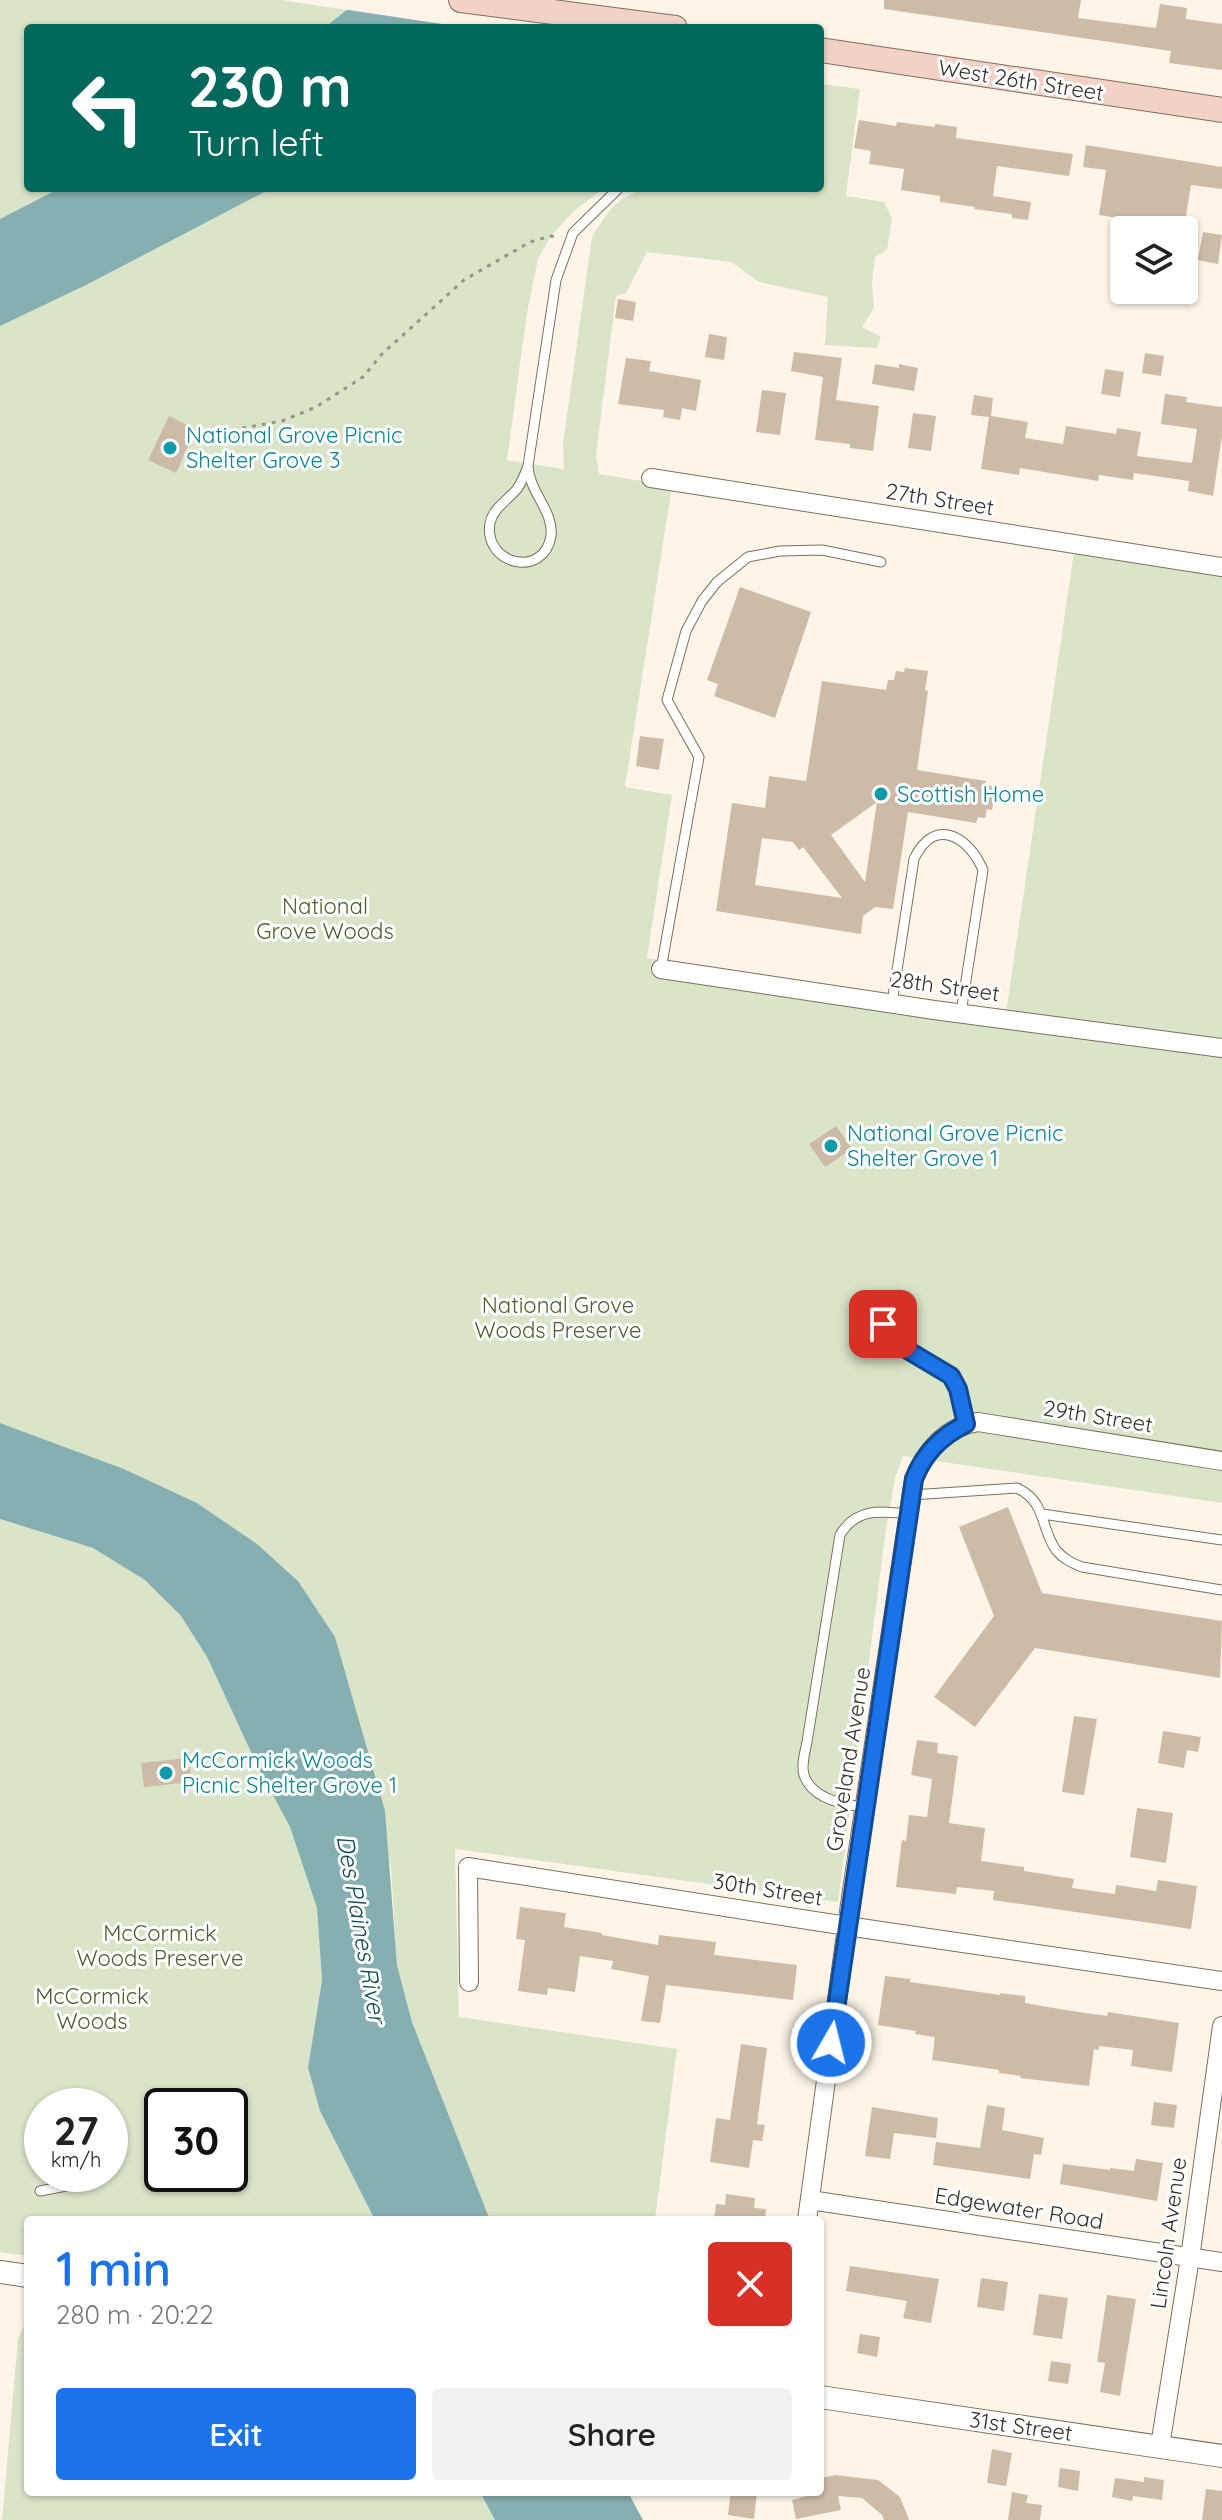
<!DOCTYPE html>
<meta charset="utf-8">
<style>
:root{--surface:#fff;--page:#f2f2f2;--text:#222;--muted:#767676;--accent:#1a73e8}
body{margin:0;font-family:Quicksand,sans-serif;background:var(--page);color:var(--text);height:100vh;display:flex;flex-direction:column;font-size:30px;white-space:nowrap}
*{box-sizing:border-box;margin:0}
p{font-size:26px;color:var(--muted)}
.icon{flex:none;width:44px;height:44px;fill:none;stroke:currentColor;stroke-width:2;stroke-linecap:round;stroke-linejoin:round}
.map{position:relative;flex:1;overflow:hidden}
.details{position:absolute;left:24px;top:2216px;width:800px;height:280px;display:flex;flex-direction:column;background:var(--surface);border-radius:8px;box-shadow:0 2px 6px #0004}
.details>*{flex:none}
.guide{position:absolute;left:24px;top:24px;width:800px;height:168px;border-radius:8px;box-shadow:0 2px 6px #0004;background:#00695c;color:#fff;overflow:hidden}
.fabs{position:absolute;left:1110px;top:216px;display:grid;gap:16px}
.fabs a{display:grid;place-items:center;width:88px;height:88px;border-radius:8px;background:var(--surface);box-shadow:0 2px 6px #0004;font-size:40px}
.speed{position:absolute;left:24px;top:2088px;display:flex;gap:16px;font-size:40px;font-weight:700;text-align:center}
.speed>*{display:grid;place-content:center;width:104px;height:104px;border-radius:50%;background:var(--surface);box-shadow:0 2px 6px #0004;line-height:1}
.speed small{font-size:20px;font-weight:400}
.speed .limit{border:4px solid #111;border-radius:12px;background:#fff;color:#111}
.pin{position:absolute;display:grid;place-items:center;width:68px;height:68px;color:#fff;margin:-34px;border-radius:16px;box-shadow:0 4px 12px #0006}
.me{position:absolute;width:88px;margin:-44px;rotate:8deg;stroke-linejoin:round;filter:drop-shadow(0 0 6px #0008)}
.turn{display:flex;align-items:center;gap:28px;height:168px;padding:0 32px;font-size:36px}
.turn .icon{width:104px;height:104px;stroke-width:2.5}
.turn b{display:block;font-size:56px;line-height:68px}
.round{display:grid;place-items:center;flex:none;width:84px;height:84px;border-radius:8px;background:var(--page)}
.summary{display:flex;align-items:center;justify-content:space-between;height:136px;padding:0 32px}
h1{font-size:48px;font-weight:600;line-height:60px;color:var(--accent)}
.button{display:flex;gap:16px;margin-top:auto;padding:16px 32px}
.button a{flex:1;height:92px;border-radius:8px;background:var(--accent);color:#fff;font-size:32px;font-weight:600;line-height:92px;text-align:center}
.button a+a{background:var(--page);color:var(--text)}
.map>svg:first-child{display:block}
</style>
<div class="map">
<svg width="1222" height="2520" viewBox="0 0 1222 2520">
<rect width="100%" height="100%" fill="#fef5e8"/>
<g fill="#dae4c9" fill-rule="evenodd">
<path d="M 0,0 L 281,0 L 347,10 L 324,28 L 28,28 L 28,188 L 60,188 L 0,219 Z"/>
<path d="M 821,84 L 860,89 L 846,196 L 884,202 L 892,218 L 887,250 L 875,257 L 872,282 L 874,308 L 862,327 L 881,337 L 877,348 L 825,345 L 828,297 L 759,282 L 731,262 L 647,252 L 626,293 L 616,296 L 596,455 L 599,474 L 672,486 L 625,787 L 672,795 L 647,958 L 1006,1013 L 1074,552 L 1222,575 L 1222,1503 L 903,1456 L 895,1478 L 886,1529 L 838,1902 L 455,1849 L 459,2017 L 677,2049 L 655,2220 L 490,2220 L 412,2022 L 397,1965 L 391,1867 L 298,1581 L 257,1544 L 197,1503 L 124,1469 L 0,1423 L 0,325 L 272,188 L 604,188 L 574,211 L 551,236 L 538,259 L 527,313 L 507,460 L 564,469 L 563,443 L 592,237 C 609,210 615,199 646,188 L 820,188 Z"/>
<path d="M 0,1519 L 93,1548 L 146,1580 L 181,1616 L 207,1657 L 257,1765 L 290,1827 L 317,1908 L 322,1980 L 308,2068 L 320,2111 L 375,2220 L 28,2220 L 28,2256 L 0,2252 ZM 42,2106 L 110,2106 L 110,2174 L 42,2174 ZM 162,2106 L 230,2106 L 230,2174 L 162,2174 Z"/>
<path d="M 28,2318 L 28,2492 L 480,2492 L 495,2520 L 2,2520 L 18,2338 Z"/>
</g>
<g fill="#86afb1">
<path d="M 359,0 L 529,28 L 324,28 Z"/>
<path d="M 60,188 L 272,188 L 88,284 L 0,326 L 0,219 Z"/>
<path d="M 0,1423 L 124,1469 L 197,1503 L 257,1544 L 298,1581 L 335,1637 L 385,1811 L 397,1965 L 412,2022 L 490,2220 L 375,2220 L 320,2111 L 308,2068 L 322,1980 L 317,1908 L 290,1827 L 257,1765 L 207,1657 L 181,1616 L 145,1580 L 93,1548 L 0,1519 Z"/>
<path d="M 480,2492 L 628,2492 L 643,2520 L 495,2520 Z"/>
</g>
<path fill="#fef5e8" d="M 353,0 L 557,0 L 534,28 L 469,28 L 342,9 Z"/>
<g fill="#ccbca7" fill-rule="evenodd">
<path d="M 884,0 L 1081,0 L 1078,18 L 1156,28 L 1160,4 L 1187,8 L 1186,19 L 1222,24 L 1222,70 L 1169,63 L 1171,51 L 884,9 Z"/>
<path d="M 859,120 L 896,126 L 897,122 L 935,127 L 935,124 L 957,127 L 956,138 L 1073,154 L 1069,176 L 997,166 L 993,196 L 1031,202 L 1028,220 L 1012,218 L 1012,214 L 974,209 L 975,207 L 940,202 L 940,196 L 901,190 L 904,169 L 869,164 L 871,151 L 854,148 Z"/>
<path d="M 1086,145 L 1222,167 L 1222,189 L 1191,185 L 1184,228 L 1099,215 L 1106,170 L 1083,167 Z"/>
<path d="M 1203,232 L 1222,235 L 1218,264 L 1198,260 Z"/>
<path d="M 618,299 L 636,302 L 633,321 L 615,318 Z"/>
<path d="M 709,334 L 727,337 L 724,360 L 705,357 Z"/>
<path d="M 794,352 L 842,358 L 836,400 L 879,406 L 873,451 L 850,448 L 850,444 L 815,440 L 823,377 L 791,371 Z"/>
<path d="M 1145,353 L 1164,356 L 1161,376 L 1142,373 Z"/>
<path d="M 626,358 L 651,361 L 649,371 L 701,380 L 696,411 L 682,408 L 680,420 L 663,417 L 664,410 L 618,404 Z"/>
<path d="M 875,364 L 899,368 L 899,364 L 918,368 L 914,391 L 872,384 Z"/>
<path d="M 1105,369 L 1124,372 L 1120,397 L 1101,394 Z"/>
<path d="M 762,390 L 786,393 L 780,435 L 756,432 Z"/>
<path d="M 1165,394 L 1187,397 L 1186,402 L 1222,407 L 1222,436 L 1213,496 L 1188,491 L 1189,481 L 1134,473 L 1133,480 L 1099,475 L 1098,481 L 1020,468 L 1019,475 L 981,469 L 989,417 L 971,415 L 974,395 L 993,398 L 991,416 L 1028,422 L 1025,438 L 1063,444 L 1066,426 L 1116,434 L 1117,428 L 1141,432 L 1137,456 L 1192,463 L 1197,429 L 1161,424 Z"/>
<path d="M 913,413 L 936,416 L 931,451 L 908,448 Z"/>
<path d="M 169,416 L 196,429 L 176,473 L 148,460 Z"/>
<path d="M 740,587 L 811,612 L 775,718 L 714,696 L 718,684 L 707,680 Z"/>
<path d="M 905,668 L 928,671 L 925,690 L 928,691 L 917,770 L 986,781 L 986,785 L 996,787 L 992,810 L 987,809 L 985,818 L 978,817 L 976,823 L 908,812 L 893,909 L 875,907 L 863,916 L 861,934 L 716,911 L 732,803 L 765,808 L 769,776 L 806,781 L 822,681 L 886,690 L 888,680 L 894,680 L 896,671 L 904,672 ZM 877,802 L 865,882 L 831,835 ZM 762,838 L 793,842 L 799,850 L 803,847 L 842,898 L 755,885 Z"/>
<path d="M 640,736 L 664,739 L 659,770 L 636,766 Z"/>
<path d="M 836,1126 L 852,1149 L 825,1167 L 809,1144 Z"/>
<path d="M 1008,1507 L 1042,1593 L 1222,1621 L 1220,1678 L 1035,1648 L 975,1727 L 934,1697 L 994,1616 L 959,1527 Z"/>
<path d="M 1074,1716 L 1097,1719 L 1084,1795 L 1062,1792 Z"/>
<path d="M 1163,1731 L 1201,1737 L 1198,1752 L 1187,1750 L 1184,1768 L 1158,1763 Z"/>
<path d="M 917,1740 L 938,1743 L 937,1753 L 958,1756 L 949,1823 L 985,1828 L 981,1861 L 1024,1867 L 1024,1871 L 1074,1879 L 1072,1888 L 1115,1894 L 1116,1885 L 1156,1891 L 1158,1880 L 1197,1886 L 1191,1929 L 993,1900 L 994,1891 L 957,1887 L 956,1894 L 896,1887 L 902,1840 L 906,1841 L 909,1815 L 927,1817 L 932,1779 L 911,1775 Z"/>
<path d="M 188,1758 L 192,1782 L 144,1787 L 141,1763 Z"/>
<path d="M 1137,1808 L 1173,1813 L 1166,1863 L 1130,1857 Z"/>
<path d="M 520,1907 L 566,1913 L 564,1927 L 602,1933 L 602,1935 L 658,1945 L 659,1935 L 716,1942 L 714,1955 L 797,1965 L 793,2000 L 666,1985 L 660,2023 L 641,2021 L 649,1976 L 611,1969 L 613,1961 L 580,1956 L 575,1992 L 548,1988 L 547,1995 L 518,1991 L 525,1940 L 516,1939 Z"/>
<path d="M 885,1976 L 910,1979 L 910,1982 L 1000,1995 L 1000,1993 L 1025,1996 L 1025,2003 L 1065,2010 L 1107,2016 L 1108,2012 L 1179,2023 L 1172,2072 L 1131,2066 L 1133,2050 L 1099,2046 L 1099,2050 L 1094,2049 L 1089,2086 L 1020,2078 L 1021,2076 L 999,2073 L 999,2070 L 932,2060 L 935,2037 L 915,2034 L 916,2031 L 878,2025 Z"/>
<path d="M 741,2044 L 767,2048 L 757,2124 L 765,2125 L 762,2141 L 753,2140 L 749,2168 L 710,2162 L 716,2118 L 730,2120 Z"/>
<path d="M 1154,2102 L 1177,2105 L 1174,2128 L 1151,2125 Z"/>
<path d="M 987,2105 L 1005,2108 L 1002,2130 L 1044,2138 L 1041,2155 L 1034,2154 L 1030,2179 L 933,2165 L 936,2142 L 980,2148 Z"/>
<path d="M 872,2107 L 938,2118 L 936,2138 L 894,2133 L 890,2159 L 865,2156 Z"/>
<path d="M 1136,2159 L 1163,2163 L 1157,2201 L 1060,2184 L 1063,2164 L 1110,2170 L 1110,2168 L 1134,2171 Z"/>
<path d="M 726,2194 L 755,2198 L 754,2208 L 766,2209 L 765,2220 L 714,2220 L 716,2204 L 725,2205 Z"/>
<path d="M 850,2266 L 939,2279 L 931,2323 L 903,2318 L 907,2301 L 846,2291 Z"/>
<path d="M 981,2278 L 1008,2282 L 1004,2311 L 977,2307 Z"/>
<path d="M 1039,2294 L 1068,2298 L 1062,2339 L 1033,2335 Z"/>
<path d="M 1107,2295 L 1136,2299 L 1120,2396 L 1100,2392 L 1105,2363 L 1097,2362 Z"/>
<path d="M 860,2334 L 880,2337 L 877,2357 L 857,2353 Z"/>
<path d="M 1051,2361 L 1071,2364 L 1068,2384 L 1048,2381 Z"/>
<path d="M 992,2449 L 1012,2453 L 1006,2486 L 987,2483 Z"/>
<path d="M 1060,2468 L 1080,2471 L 1078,2491 L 1058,2487 Z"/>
<path d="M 836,2475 L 878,2480 L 900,2497 L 909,2520 L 884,2520 L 882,2515 L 862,2498 L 838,2496 L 841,2510 L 796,2519 L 792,2500 L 807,2496 L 806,2492 L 820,2492 L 820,2478 Z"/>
<path d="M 1144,2477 L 1164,2480 L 1162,2500 L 1133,2496 L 1132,2501 L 1112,2497 L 1115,2478 L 1144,2482 Z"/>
<path d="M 1206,2489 L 1222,2491 L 1222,2520 L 1202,2520 Z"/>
<path d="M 731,2492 L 757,2492 L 754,2519 L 728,2515 Z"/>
<path d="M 1012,2492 L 1028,2495 L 1026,2503 L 1042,2505 L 1040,2520 L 1008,2520 Z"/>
</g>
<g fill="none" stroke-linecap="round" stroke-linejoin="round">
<g stroke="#7d6f5b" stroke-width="11">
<g id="service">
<path d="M 528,466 C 529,492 554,511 551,536 C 544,579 483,565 490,523 C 493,508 508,500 517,489 C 522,482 525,474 528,466 L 556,280 L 573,233 L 619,188"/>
<path d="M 661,969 L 699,757 L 667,700 L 686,631 L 702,601 L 717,582 L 748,557 L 780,551 L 822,550 L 881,562"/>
<path d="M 892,1003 L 914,859 C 934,817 968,835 983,870 L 961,1013"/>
<path d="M 883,1315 C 883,1361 938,1355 954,1380 C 962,1392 963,1410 966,1424"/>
<path d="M 911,1495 L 1017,1488 C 1047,1502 1040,1528 1056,1550 C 1063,1559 1072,1563 1082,1567 L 1222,1590"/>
<path d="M 1042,1514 L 1222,1540"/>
<path d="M 865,1807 C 843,1805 812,1799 804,1775 C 801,1765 805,1752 807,1742 L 840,1535 C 856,1508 879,1511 909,1514"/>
<path d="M 40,2191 L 87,2182 L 100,2174"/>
</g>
</g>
<g stroke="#7d6f5b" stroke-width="20">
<g id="minor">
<path d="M 651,478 L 1222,567"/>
<path d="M 661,969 L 934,1010 L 1222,1048"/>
<path d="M 469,1982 L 468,1867 L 847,1926 L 1222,1981"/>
<path d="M 810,2200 L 1222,2262"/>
<path d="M 807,2220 L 851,1897 L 914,1479 C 925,1451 947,1426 978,1422 L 1222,1461"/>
<path d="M 1160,2446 L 1190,2258 L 1222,2026"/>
</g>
</g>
<g stroke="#7d6f5b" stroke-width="24">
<g id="tertiary">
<path d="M 0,2272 L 28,2276"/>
<path d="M 820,2397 L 1222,2456"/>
</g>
</g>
<g stroke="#7d6f5b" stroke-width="26">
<g id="secondary">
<path d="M 461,0 L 675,28"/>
<path d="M 820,50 L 1222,110"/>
</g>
</g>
<path stroke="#9c948a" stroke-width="3" stroke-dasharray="4 6" stroke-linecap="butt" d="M 193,437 L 282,421 L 316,407 L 363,377 L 382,354 L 464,280 L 530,242 L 551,236 L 558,237"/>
<use href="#service" stroke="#fff" stroke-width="9"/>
<use href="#minor" stroke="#fff" stroke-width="18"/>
<use href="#tertiary" stroke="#fff" stroke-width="22"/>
<use href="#secondary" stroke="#f2d1c7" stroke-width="24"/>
</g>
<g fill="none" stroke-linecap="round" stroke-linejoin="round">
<g stroke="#114b97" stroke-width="20">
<path id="route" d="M 831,2043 L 914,1479 C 924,1453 941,1436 966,1424 L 958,1389 L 951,1376 L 894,1342 L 888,1336 L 883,1324"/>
</g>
<use href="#route" stroke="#1a73e8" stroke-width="14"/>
</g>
<g fill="#0f9aa8" stroke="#fff" stroke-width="3">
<circle cx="170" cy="448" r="8"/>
<circle cx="881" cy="794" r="8"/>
<circle cx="831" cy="1146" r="8"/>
<circle cx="166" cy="1773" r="8"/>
</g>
<g text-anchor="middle" stroke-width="6" stroke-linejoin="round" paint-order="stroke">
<g font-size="22" fill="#352f27" stroke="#fff">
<text transform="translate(1021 80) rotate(9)" y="8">West 26th Street</text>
<text transform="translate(940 499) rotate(9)" y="8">27th Street</text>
<text transform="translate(945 986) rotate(8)" y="8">28th Street</text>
<text transform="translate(1098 1416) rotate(9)" y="8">29th Street</text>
<text transform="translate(848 1759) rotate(-81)" y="8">Groveland Avenue</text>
<text transform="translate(768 1889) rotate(9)" y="8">30th Street</text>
<text transform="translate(1019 2208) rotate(9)" y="8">Edgewater Road</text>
<text transform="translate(1168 2233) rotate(-82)" y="8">Lincoln Avenue</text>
<text transform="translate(1021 2426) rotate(8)" y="8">31st Street</text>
</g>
<g font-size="22" fill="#0d838f" stroke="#fff" text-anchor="start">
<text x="186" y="443">National Grove Picnic<tspan x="186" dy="25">Shelter Grove 3</tspan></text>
<text x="897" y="802">Scottish Home</text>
<text x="847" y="1141">National Grove Picnic<tspan x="847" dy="25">Shelter Grove 1</tspan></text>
<text x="182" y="1768">McCormick Woods<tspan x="182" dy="25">Picnic Shelter Grove 1</tspan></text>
</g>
<g font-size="22" fill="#4e5e2e" stroke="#fff">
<text x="325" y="914">National<tspan x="325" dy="25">Grove Woods</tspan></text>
<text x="558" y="1313">National Grove<tspan x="558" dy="25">Woods Preserve</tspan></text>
<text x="160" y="1941">McCormick<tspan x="160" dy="25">Woods Preserve</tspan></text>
<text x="92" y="2004">McCormick<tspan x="92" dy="25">Woods</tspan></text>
</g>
<g font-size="24" font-style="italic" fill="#114d51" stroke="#fff">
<text transform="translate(361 1929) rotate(80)" y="8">Des Plaines River</text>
</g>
</g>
</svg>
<div class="fabs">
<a><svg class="icon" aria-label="layers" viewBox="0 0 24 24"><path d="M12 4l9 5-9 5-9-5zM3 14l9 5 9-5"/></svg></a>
</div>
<div class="speed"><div>27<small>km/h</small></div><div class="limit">30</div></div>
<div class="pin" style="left:883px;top:1324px;background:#d93025"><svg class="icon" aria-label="arrive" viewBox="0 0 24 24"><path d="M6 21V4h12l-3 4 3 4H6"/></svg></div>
<svg class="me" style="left:831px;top:2043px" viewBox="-20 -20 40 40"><circle r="17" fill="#1a73e8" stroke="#fff" stroke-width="3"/><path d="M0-11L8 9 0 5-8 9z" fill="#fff"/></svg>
<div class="guide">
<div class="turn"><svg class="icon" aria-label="left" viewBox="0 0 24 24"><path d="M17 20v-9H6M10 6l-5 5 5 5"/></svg><div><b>230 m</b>Turn left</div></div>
</div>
<section class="details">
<div class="summary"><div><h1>1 min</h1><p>280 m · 20:22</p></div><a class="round" style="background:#d93025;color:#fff"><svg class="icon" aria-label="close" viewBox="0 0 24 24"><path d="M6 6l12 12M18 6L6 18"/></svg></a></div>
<div class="button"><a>Exit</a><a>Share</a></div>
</section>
</div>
